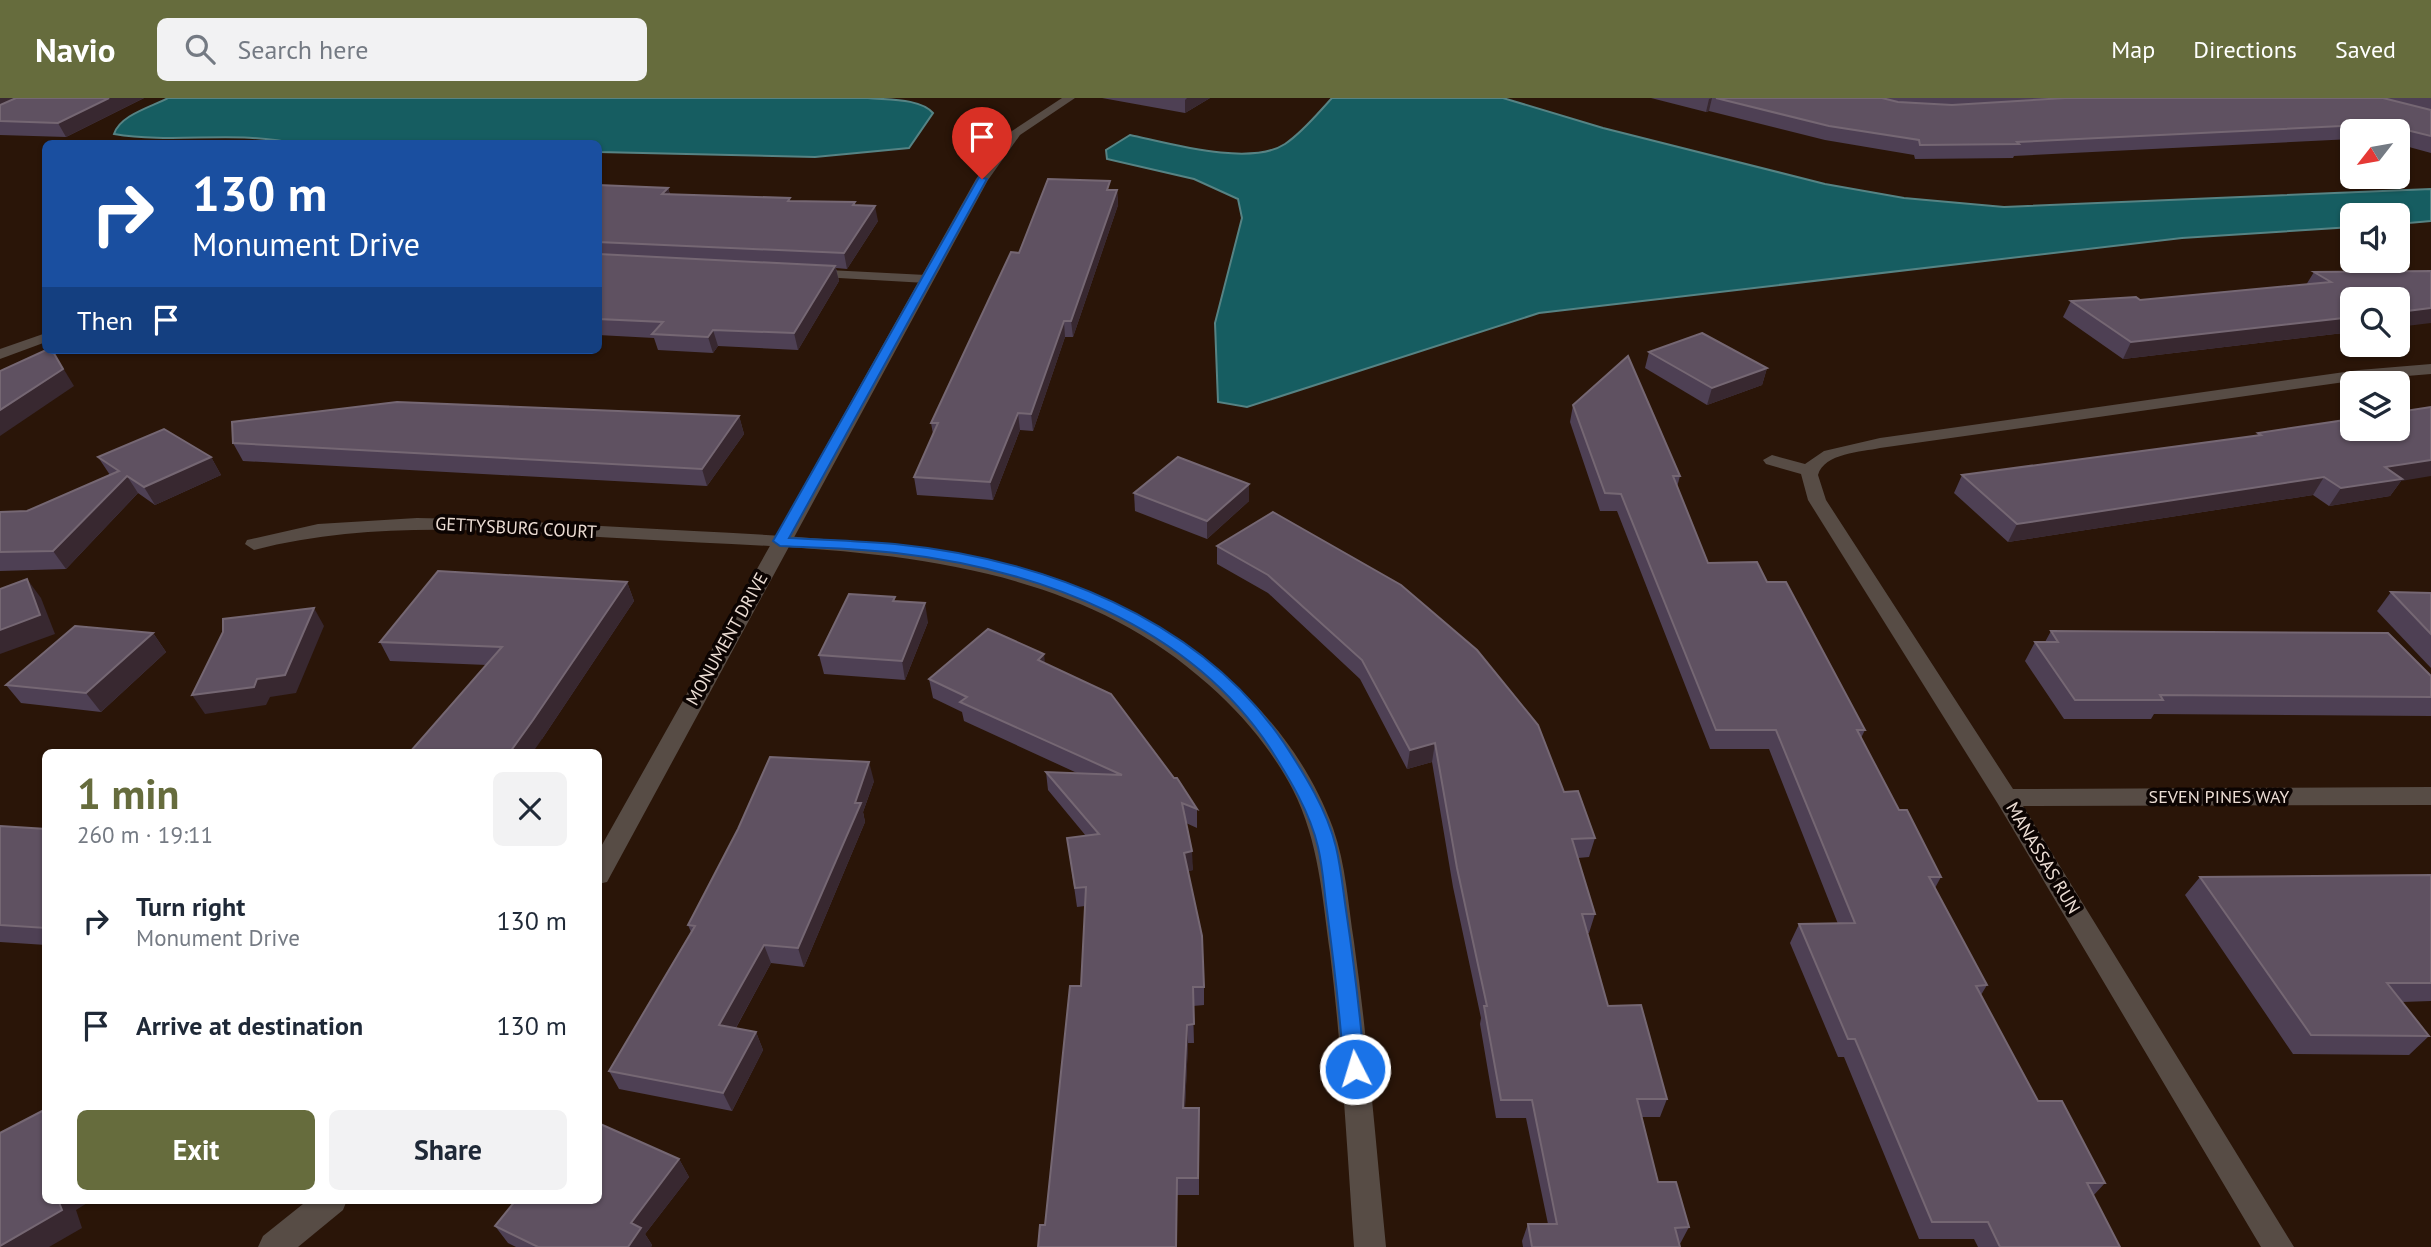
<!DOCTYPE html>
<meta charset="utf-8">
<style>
:root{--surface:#fff;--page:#f2f2f3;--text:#1f2937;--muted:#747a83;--accent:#666c3d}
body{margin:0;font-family:"PT Sans",sans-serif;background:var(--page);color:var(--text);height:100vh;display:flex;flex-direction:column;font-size:26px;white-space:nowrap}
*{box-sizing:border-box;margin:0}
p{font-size:23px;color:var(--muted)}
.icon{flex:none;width:38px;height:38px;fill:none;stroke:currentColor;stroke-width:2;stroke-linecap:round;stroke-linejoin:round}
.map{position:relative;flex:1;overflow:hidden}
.side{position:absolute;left:42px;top:651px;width:560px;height:455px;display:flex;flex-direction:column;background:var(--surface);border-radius:10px;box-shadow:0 2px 5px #0004}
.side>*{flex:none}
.banner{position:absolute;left:42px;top:42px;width:560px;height:214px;border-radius:10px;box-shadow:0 2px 5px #0004;background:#1a4fa0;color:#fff;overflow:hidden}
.needle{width:46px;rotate:239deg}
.fabs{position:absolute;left:2340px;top:21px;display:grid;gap:14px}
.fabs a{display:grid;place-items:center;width:70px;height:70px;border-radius:10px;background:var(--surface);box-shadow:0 2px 5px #0004;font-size:35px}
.pin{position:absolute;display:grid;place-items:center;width:60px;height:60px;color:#fff;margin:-72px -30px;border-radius:50% 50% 50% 0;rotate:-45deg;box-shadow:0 0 7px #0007}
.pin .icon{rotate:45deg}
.me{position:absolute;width:77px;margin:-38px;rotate:355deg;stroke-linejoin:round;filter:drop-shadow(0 0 5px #0008)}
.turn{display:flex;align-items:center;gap:24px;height:147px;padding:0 35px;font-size:32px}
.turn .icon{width:91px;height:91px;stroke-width:2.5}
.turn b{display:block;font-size:49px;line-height:60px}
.then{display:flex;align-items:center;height:66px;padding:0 35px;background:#0003;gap:14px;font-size:26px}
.round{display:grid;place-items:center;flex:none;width:74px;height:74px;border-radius:10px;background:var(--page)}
.summary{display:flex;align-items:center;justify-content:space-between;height:119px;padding:0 35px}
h1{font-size:42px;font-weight:700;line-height:52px;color:var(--accent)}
.action{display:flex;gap:14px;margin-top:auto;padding:14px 35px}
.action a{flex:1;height:80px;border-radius:10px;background:var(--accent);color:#fff;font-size:28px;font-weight:700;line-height:80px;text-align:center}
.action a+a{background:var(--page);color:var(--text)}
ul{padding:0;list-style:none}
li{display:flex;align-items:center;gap:21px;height:105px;padding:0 35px}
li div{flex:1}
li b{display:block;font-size:26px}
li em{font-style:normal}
header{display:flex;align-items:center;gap:42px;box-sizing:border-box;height:98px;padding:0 35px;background:var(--accent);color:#fff}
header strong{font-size:33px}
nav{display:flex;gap:38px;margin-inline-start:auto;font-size:24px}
.search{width:490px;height:63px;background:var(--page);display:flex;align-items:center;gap:18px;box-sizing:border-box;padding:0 24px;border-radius:10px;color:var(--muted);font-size:26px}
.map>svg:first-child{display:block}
</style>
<header>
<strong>Navio</strong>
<div class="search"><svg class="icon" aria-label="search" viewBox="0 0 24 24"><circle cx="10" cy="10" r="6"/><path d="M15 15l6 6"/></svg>Search here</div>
<nav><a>Map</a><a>Directions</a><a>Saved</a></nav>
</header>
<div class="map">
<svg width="2431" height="1149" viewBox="0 0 2431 1149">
<rect width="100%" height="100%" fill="#2a1508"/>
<g fill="#165d61" stroke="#568384" stroke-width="2">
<path d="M 168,0 L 868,0 C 887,2 920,0 933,15 L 909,50 L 815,59 L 599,54 L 598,46 L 298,46 C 238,32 175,46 114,36 C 120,17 151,9 168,0 Z"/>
<path d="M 1332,0 L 1503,0 L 1603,30 L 1825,86 L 1904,100 L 2004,109 L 2431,91 L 2431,123 L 2398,126 L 2398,117 L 2352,117 L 2352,129 L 2182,140 L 1539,215 L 1247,309 L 1218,304 L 1215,225 L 1242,120 L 1238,101 L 1194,81 L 1107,61 L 1106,52 L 1130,37 C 1168,45 1250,69 1285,46 C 1303,34 1318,15 1332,0 Z"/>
</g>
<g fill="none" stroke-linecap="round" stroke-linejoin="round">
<g fill="#574c45" fill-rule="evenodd">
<path d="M 809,171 L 926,177 L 933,181 L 926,185 L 804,178 L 802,175 Z"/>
<path d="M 46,235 L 46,244 L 0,261 L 0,251 Z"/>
<path d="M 2431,266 L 2431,276 L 2359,282 L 1880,350 C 1862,354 1824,355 1818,377 L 1826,402 L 2013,691 L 2431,689 L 2431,707 L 2023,708 L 2294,1149 L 2261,1149 L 1998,706 L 1808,402 L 1801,376 L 1766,366 L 1763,362 L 1772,357 L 1805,366 L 1824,353 L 1880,340 L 2359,272 Z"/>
<path d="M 417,420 C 509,421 602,429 694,433 C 879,443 1078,449 1224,577 C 1272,618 1311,670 1333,730 C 1346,767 1348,806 1354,844 C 1368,945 1376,1047 1386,1149 L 1354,1149 C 1347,1051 1342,952 1330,855 C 1322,798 1319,744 1293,692 C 1272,652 1243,617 1209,587 C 1053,446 833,453 635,441 C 507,434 380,420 254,452 L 245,446 L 247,442 L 318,426 Z"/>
</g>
<g fill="#574c45" fill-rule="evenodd">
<path d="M 1062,0 L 1075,0 L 1020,37 L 988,82 L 607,784 L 598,786 L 598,754 L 976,81 L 1012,33 Z"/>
<path d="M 308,1102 L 347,1102 L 343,1112 L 298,1149 L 258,1149 L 263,1138 Z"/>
</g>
</g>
<g fill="#4e4054">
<path d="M 0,0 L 144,0 L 66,39 L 0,37 Z"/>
<path d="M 1102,0 L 1210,0 L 1185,15 Z"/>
<path d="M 1651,0 L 2431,0 L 2431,55 L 2398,46 L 2398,33 L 2352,33 L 2352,41 L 2014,58 L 2013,60 L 1915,61 L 1914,57 L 1825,42 L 1709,13 L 1706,14 Z"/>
<path d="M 598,87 L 668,90 L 670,96 L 790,103 L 855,104 L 855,107 L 878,123 L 847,171 L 836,170 L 839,183 L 798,252 L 718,248 L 713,255 L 658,252 L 654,240 L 598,237 Z"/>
<path d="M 1110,92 L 1117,92 L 1118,107 L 1073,239 L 1065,239 L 1033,333 L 1020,332 L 993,402 L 917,397 L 914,379 L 933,336 L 931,325 L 1019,155 Z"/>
<path d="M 2431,173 L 2398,201 L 2352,201 L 2352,234 L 2123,261 L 2063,219 L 2071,203 L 2140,202 L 2306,187 L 2314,174 Z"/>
<path d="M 1649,254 L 1767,270 L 1762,287 L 1707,307 L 1645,270 Z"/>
<path d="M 1573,307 L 1680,378 L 1677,389 L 1708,465 L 1767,484 L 1865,632 L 1861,640 L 1899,712 L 1941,779 L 1935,790 L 1987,887 L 1981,897 L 2038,1003 L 2105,1085 L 2093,1098 L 2120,1149 L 1978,1149 L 1974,1141 L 1919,1141 L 1844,959 L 1838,959 L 1790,845 L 1799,826 L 1838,826 L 1769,651 L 1710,651 L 1617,413 L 1600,413 L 1570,324 Z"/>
<path d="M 739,318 L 744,336 L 707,388 L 243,363 L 233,345 Z"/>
<path d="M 2258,335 L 2401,383 L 2390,398 L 2329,408 L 2313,397 L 2008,444 L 1954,395 L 1962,377 L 2257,338 Z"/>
<path d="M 98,359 L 211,359 L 221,377 L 155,407 L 138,395 L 66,471 L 0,473 L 0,414 L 27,413 L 110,377 Z"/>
<path d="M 1134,395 L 1249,403 L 1207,441 L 1135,413 Z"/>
<path d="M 1273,414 L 1564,694 L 1595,740 L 1589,759 L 1578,760 L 1595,816 L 1589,835 L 1587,835 L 1608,908 L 1667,1001 L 1660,1019 L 1642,1019 L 1658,1084 L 1689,1129 L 1680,1146 L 1679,1146 L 1680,1149 L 1523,1149 L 1522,1143 L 1528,1126 L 1548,1126 L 1526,1020 L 1496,1020 L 1480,926 L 1481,920 L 1453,789 L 1432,664 L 1407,671 L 1360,581 L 1268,495 L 1217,466 L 1217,448 Z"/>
<path d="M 627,484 L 634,503 L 542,641 L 487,567 L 390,563 L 380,544 Z"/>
<path d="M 2391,494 L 2431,495 L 2431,570 L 2377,513 Z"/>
<path d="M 896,503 L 928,524 L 905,582 L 824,576 L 819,557 Z"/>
<path d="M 2051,533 L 2431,578 L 2431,618 L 2154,616 L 2151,621 L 2064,621 L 2025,563 L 2035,544 L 2045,544 Z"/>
<path d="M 153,535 L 166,554 L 101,614 L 21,605 L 6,587 Z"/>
<path d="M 1045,565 L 1197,711 L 1197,730 L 1186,725 L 1193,772 L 1188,773 L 1204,889 L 1204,907 L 1193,908 L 1194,945 L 1188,945 L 1185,1010 L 1199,1028 L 1199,1097 L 1178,1097 L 1045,1127 L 1081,888 L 1085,808 L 1077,809 L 1067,740 L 1086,738 L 1048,692 L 1046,674 L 1077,675 L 964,623 L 962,614 L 933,600 L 929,581 Z"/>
<path d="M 874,683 L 863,714 L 865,724 L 804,869 L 771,865 L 736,930 L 756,934 L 763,952 L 732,1013 L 619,991 L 609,973 L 691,834 L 688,827 L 738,731 Z"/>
<path d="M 0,728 L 46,731 L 46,847 L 0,844 Z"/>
<path d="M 2431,777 L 2431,903 L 2402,904 L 2429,938 L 2409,957 L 2293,956 L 2185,797 L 2200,779 Z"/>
<path d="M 679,1061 L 689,1079 L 645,1136 L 652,1147 L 651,1149 L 516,1149 L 508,1145 L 495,1128 Z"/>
</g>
<g fill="#382830">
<path d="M 0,0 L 26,0 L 0,12 Z"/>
<path d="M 109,0 L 144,0 L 66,39 L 58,25 Z"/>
<path d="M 1187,0 L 1210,0 L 1185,15 L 1185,2 Z"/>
<path d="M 1712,0 L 1709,13 L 1706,14 L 1709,1 Z"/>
<path d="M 668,90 L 672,105 L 662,96 Z"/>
<path d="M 1117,92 L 1118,107 L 1073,239 L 1071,223 Z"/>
<path d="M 875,108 L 878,123 L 847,171 L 844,155 Z"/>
<path d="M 835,168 L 839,183 L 798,252 L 794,235 Z"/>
<path d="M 2431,210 L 2431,225 L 2398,229 L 2398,214 Z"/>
<path d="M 2352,219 L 2352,234 L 2123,261 L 2131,244 Z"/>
<path d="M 1064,223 L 1065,239 L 1033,333 L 1031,316 Z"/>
<path d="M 713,232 L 718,248 L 713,255 L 708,239 Z"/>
<path d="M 52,252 L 74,288 L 0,338 L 0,312 Z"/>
<path d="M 1767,270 L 1762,287 L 1707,307 L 1712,290 Z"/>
<path d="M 1018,315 L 1020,332 L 993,402 L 990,384 Z"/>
<path d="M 739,318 L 744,336 L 707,388 L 702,371 Z"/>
<path d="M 211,359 L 221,377 L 155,407 L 144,389 Z"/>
<path d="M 2431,362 L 2431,378 L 2401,383 L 2390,398 L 2329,408 L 2341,390 L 2385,369 Z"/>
<path d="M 127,378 L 138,395 L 66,471 L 53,453 Z"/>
<path d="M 2324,379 L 2313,397 L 2008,444 L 2017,426 Z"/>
<path d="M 1249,386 L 1249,403 L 1207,441 L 1207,423 Z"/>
<path d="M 27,481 L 41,500 L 55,536 L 0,556 L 0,532 Z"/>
<path d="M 627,484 L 634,503 L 542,641 L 533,654 L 510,654 Z"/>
<path d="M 925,505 L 928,524 L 905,582 L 902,563 Z"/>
<path d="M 314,510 L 324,528 L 296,595 L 270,599 L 266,607 L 205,616 L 192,597 L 257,581 Z"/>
<path d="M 153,535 L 166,554 L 101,614 L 86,595 Z"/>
<path d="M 1044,556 L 1046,574 L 1038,562 Z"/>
<path d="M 1435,645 L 1432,664 L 1407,671 L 1410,652 Z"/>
<path d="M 869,664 L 874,683 L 863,714 L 865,724 L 804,869 L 798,850 L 855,705 Z"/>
<path d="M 1192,753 L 1193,772 L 1184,774 L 1184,755 Z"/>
<path d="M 764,847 L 771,865 L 727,946 L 719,927 Z"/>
<path d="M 1187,927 L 1188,945 L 1184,1028 L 1183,1010 Z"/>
<path d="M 756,934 L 763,952 L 732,1013 L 723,995 Z"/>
<path d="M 679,1061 L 689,1079 L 645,1136 L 652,1147 L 651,1149 L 628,1149 L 631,1125 Z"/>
<path d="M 1177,1080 L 1177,1149 L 1176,1149 Z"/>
<path d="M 58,1102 L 92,1102 L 76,1112 L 82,1130 L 49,1149 L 0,1149 Z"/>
</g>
<g fill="#5f5161" stroke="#756773" stroke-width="2">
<path d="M 16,0 L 109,0 L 58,25 L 0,23 L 0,7 Z"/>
<path d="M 1716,0 L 1882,0 L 1898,4 L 1952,7 L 2065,0 L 2383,0 L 2431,12 L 2431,38 L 2382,26 L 2017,44 L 2019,46 L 1920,47 L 1919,42 L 1829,28 Z"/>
<path d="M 1048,81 L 1110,83 L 1107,92 L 1117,92 L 1071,223 L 1064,223 L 1031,316 L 1018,315 L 990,384 L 914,379 L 938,325 L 931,325 L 1011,154 L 1019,155 Z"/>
<path d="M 598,87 L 668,90 L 662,96 L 790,100 L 788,103 L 855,104 L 853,107 L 875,108 L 844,155 L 598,144 Z"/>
<path d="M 598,156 L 835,168 L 794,235 L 713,232 L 708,239 L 652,236 L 663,224 L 598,221 Z"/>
<path d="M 2431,173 L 2431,210 L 2398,214 L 2398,201 L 2352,201 L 2352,219 L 2131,244 L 2071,203 L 2136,199 L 2140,202 L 2331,184 L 2314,174 Z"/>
<path d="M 1702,235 L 1767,270 L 1712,290 L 1649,254 Z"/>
<path d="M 46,252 L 52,252 L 63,271 L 0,312 L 0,273 Z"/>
<path d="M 1628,258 L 1680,378 L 1673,378 L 1708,465 L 1757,464 L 1767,484 L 1786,484 L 1865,632 L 1857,632 L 1899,712 L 1907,712 L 1941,779 L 1929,779 L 1987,887 L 1976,888 L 2038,1003 L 2062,1003 L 2105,1085 L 2087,1085 L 2120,1149 L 2000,1149 L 1988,1124 L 1932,1124 L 1855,941 L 1848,941 L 1799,826 L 1855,825 L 1776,632 L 1716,632 L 1621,396 L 1605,395 L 1573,307 Z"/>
<path d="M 397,304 L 739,318 L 702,371 L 233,345 L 232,324 Z"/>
<path d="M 2431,309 L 2431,362 L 2385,369 L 2402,381 L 2341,390 L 2324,379 L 2017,426 L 1962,377 L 2261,337 L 2258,335 L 2352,321 L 2352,331 L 2398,331 L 2398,314 Z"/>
<path d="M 164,331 L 211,359 L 144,389 L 127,378 L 53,453 L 0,454 L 0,414 L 27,413 L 119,373 L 98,359 Z"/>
<path d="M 1178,359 L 1249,386 L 1207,423 L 1134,395 Z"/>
<path d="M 1273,414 L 1401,487 L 1477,552 L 1538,627 L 1564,694 L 1578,693 L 1595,740 L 1572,741 L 1595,816 L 1582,816 L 1608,908 L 1641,907 L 1667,1001 L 1637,1001 L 1658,1084 L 1676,1084 L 1689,1129 L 1675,1130 L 1680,1149 L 1532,1149 L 1528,1126 L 1557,1126 L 1532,1002 L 1501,1002 L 1484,908 L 1487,908 L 1457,770 L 1435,645 L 1410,652 L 1362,562 L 1268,477 L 1217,448 Z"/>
<path d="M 438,473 L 627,484 L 533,622 L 510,654 L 410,654 L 502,549 L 380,544 Z"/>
<path d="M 27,481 L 40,517 L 0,532 L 0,491 Z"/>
<path d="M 2391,494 L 2431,495 L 2431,536 Z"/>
<path d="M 849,496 L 895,499 L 893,503 L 925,505 L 902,563 L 819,557 Z"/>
<path d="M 314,510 L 285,577 L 257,581 L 254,589 L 192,597 L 223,534 L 223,521 Z"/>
<path d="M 75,528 L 153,535 L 86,595 L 6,587 Z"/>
<path d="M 988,531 L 1044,556 L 1038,562 L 1111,596 L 1174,680 L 1177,680 L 1197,711 L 1182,705 L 1192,753 L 1184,755 L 1202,838 L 1204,889 L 1193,889 L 1194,926 L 1187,927 L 1183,1010 L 1199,1010 L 1198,1080 L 1177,1080 L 1176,1149 L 1038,1149 L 1040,1127 L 1045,1127 L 1070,888 L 1081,888 L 1086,789 L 1075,790 L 1067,740 L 1099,736 L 1046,674 L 1122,677 L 960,604 L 967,599 L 929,581 Z"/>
<path d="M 2051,533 L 2388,535 L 2431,578 L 2431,599 L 2160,597 L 2163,602 L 2075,602 L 2035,544 L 2058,544 Z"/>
<path d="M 770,659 L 869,664 L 855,705 L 861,705 L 798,850 L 764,847 L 719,927 L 756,934 L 723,995 L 609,973 L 695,828 L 688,827 L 738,731 Z"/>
<path d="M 0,728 L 46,731 L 46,830 L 0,827 Z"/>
<path d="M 2431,777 L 2431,885 L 2387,885 L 2429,938 L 2311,937 L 2200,779 Z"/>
<path d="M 46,1011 L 46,1102 L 58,1102 L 62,1112 L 0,1148 L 0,1035 Z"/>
<path d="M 598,1025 L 679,1061 L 631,1125 L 641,1130 L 628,1149 L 538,1149 L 495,1128 L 516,1102 L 598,1102 Z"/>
</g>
<path fill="#1a73e8" stroke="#114b97" stroke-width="2" d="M 979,79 L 987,81 L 789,440 C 824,442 860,443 895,446 C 1042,461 1199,519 1284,645 C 1305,677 1327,712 1336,749 C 1341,770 1343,792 1346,812 C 1354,865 1360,917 1365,971 L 1362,977 L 1355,980 L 1347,977 L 1344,971 C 1340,918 1334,865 1327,813 C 1324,792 1323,770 1318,749 C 1310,714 1289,680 1270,650 C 1189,527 1037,471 896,455 C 858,450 819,450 780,448 L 773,443 Z"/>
<g text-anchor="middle" stroke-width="7" stroke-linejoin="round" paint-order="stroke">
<g font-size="18" fill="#ecddd4" stroke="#0c0402">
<text transform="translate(516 430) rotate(3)" y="6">GETTYSBURG COURT</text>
<text transform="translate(727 541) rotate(-61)" y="6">MONUMENT DRIVE</text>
<text x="2219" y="705">SEVEN PINES WAY</text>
<text transform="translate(2043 760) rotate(59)" y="6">MANASSAS RUN</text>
</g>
</g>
</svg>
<div class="fabs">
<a><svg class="needle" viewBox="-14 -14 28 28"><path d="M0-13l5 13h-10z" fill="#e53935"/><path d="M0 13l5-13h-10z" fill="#747a83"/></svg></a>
<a><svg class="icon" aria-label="sound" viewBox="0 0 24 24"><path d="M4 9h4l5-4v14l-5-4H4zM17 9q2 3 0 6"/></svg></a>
<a><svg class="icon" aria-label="search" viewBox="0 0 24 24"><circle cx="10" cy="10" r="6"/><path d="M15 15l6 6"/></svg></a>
<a><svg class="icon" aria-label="layers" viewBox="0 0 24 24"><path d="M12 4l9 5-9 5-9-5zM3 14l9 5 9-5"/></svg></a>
</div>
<div class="pin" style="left:982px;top:81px;background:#d93025"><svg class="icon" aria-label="arrive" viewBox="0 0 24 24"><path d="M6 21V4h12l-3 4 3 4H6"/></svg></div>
<svg class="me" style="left:1355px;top:971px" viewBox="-20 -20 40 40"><circle r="17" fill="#1a73e8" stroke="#fff" stroke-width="3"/><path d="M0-11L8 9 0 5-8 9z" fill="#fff"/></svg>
<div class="banner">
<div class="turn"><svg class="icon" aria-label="right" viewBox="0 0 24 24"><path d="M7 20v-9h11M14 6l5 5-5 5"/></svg><div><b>130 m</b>Monument Drive</div></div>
<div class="then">Then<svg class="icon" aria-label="arrive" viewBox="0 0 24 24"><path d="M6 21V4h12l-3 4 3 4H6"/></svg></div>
</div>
<section class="side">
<div class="summary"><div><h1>1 min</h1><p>260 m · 19:11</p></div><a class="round"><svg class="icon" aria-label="close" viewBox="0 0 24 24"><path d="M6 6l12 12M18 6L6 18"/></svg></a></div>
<ul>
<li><svg class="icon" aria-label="right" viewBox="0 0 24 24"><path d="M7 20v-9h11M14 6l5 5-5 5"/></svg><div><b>Turn right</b><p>Monument Drive</p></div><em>130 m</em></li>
<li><svg class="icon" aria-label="arrive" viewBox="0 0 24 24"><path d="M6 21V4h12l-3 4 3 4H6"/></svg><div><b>Arrive at destination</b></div><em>130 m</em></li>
</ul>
<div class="action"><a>Exit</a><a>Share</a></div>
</section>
</div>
